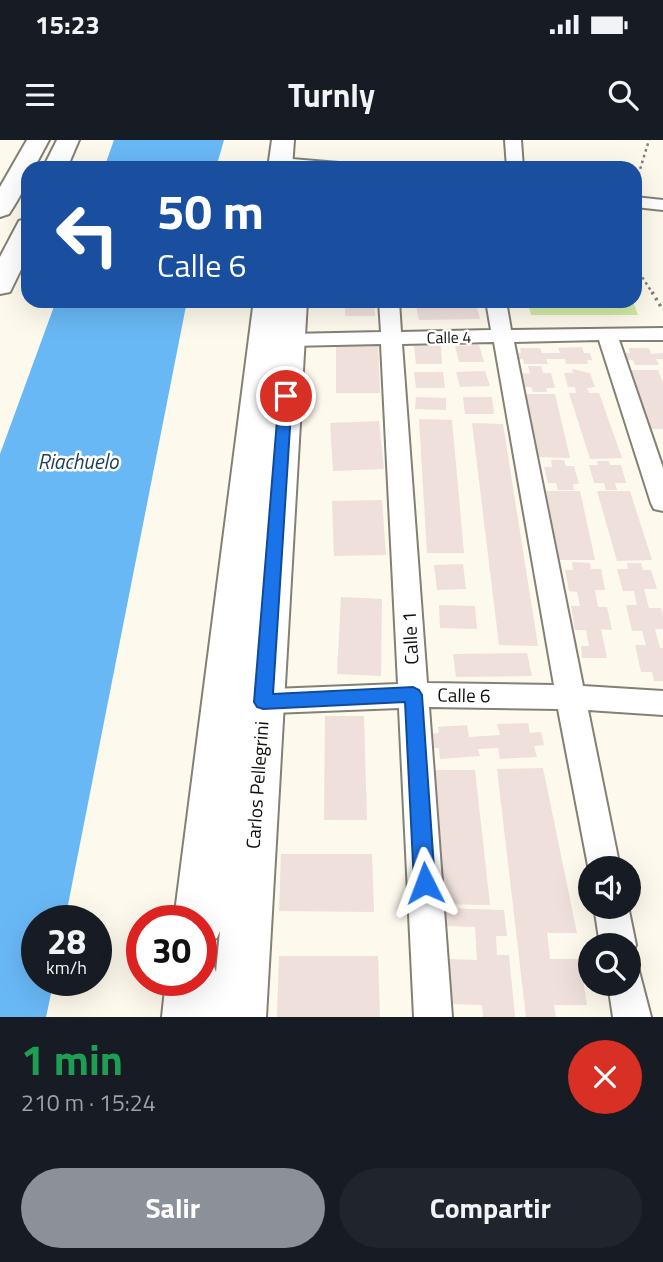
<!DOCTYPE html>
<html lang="es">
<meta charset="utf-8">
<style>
:root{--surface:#171b24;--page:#20242c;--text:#f1f3f6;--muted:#9ea1a6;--accent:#8c9099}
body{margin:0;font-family:"Titillium Web",sans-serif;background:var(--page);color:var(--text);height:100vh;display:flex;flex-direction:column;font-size:26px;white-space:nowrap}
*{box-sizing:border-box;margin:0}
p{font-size:23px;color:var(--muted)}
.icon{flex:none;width:38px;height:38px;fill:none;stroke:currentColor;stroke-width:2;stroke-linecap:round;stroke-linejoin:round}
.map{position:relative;height:877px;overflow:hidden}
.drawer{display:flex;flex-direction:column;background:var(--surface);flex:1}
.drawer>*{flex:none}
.top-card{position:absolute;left:21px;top:21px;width:621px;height:147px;border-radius:21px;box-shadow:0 7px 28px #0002;background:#1a4fa0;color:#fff;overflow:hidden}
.tools{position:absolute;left:578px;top:716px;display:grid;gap:14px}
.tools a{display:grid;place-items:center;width:63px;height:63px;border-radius:50%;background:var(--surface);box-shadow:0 7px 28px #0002;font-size:35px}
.speed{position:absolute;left:21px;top:765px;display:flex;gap:14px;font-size:35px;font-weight:700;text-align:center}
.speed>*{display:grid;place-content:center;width:91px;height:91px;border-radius:50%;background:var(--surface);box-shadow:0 7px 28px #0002;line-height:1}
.speed small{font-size:18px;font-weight:400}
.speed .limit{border:10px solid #d22;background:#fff;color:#111}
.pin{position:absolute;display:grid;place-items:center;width:60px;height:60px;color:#fff;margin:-30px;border:4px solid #fff;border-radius:50%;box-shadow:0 2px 7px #0007}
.me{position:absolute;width:77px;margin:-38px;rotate:357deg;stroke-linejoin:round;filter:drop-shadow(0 0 5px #0008)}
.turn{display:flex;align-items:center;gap:24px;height:147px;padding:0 21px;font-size:32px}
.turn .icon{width:91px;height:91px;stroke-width:2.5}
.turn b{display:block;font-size:49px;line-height:60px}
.round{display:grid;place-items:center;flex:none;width:74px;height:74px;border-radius:37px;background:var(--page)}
.summary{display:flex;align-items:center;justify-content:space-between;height:119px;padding:0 21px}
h1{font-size:42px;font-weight:700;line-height:52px;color:#1e9e55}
.button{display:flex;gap:14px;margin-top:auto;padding:14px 21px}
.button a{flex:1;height:80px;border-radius:42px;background:var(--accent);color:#fff;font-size:28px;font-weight:700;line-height:80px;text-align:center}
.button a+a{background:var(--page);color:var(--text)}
.status{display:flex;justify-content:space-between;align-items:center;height:49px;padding:0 35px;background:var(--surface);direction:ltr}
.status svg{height:19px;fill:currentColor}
header{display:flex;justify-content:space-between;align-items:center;height:91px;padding:0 21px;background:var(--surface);font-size:32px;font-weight:700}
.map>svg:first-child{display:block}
</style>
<div class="status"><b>15:23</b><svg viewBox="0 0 49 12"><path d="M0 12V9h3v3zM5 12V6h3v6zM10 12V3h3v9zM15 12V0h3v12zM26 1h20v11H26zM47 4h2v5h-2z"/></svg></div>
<header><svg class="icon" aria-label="menu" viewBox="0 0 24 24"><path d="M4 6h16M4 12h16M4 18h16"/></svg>Turnly<svg class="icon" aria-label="search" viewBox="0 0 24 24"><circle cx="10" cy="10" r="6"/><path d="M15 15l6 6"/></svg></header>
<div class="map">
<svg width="663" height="877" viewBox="0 0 663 877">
<rect width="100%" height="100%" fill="#fdf9ec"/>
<path fill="#d2e9a4" d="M 527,161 L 633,161 L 638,175 L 531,175 Z"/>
<g fill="#69b8f6">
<path d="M 114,0 L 224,0 L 216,28 L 104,28 Z"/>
<path d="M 56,161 L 187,161 L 65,780 L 37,780 L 37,840 L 54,840 L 46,877 L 0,877 L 0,314 Z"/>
</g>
<g fill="#efe0db">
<path d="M 345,161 L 374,161 L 375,176 L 345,176 Z"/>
<path d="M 415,161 L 475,161 L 480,179 L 419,180 Z"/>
<path d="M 336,203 L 378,203 L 380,253 L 336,253 Z"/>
<path d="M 479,205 L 484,222 L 459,222 L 455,206 Z"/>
<path d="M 414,206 L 441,206 L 442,224 L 416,224 Z"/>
<path d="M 582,207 L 584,213 L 590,213 L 592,220 L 587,220 L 588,224 L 566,224 L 565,219 L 546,219 L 548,224 L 524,224 L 523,219 L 514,220 L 513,213 L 521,213 L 520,208 L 540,208 L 542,213 L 560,213 L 558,208 Z"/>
<path d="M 629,208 L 649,208 L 651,214 L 663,213 L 663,219 L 656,219 L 659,225 L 635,225 L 633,220 L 625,220 L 622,213 L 630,213 Z"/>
<path d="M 528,226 L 541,226 L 543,233 L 551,233 L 555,248 L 546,248 L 547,252 L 533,252 L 531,247 L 525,247 L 522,233 L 530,234 Z"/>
<path d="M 572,229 L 590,233 L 595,247 L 587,248 L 589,253 L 599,253 L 622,318 L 590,319 L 569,253 L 576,253 L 575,247 L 568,247 L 564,233 L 573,233 Z"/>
<path d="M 628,230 L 658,230 L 663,243 L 663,289 L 647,289 Z"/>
<path d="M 485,231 L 490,246 L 460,247 L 456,232 Z"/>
<path d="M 414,232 L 443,232 L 445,248 L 416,248 Z"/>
<path d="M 524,254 L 555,254 L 570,318 L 537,317 Z"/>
<path d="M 416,257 L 446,258 L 446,270 L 415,269 Z"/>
<path d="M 463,257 L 492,257 L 494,274 L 465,274 Z"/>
<path d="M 419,279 L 452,280 L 464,413 L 427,413 Z"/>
<path d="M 379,281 L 384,329 L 333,331 L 330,283 Z"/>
<path d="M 472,283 L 503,284 L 538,506 L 499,505 Z"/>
<path d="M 551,320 L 564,320 L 566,326 L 574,326 L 579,344 L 573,344 L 574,350 L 558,350 L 556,343 L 548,343 L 544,327 L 552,327 Z"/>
<path d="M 597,321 L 609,321 L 610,325 L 621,325 L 626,343 L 615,343 L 617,350 L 606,350 L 604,343 L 594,343 L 589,325 L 598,325 Z"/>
<path d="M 546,351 L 580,351 L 595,420 L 559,420 Z"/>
<path d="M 597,351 L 630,351 L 652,420 L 617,421 Z"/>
<path d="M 382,360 L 386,415 L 334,416 L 332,361 Z"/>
<path d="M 572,422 L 590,423 L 591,429 L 601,429 L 605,450 L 595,450 L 598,467 L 607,467 L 612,490 L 601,489 L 607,518 L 582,518 L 581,506 L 589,506 L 586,490 L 575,490 L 571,466 L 580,466 L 577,452 L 569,451 L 565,430 L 573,430 Z"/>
<path d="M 627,423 L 641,423 L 643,430 L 651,430 L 657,449 L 644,449 L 649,468 L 661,468 L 663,476 L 663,489 L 655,489 L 660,508 L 663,508 L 663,541 L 654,541 L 652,532 L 641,532 L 635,505 L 646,505 L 642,491 L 632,491 L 626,465 L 637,465 L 634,451 L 623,451 L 617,429 L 628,429 Z"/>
<path d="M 463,424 L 466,449 L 437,450 L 434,425 Z"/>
<path d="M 341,457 L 382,459 L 381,536 L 337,534 Z"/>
<path d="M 439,465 L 475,466 L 477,489 L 440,488 Z"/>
<path d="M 527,513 L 532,536 L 456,537 L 453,514 Z"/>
<path d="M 325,576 L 364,576 L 367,680 L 324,680 Z"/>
<path d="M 528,583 L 530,593 L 541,592 L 544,605 L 534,606 L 537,617 L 500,619 L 498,608 L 478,609 L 480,616 L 440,619 L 439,608 L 430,608 L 428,594 L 439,593 L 438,587 L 467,585 L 469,597 L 500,595 L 497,584 Z"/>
<path d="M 543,628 L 577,793 L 547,793 L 550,819 L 580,819 L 587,865 L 554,865 L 556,877 L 526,877 L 497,629 Z"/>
<path d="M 430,630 L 475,630 L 490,765 L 441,764 Z"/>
<path d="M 281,714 L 372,714 L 374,772 L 279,771 Z"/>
<path d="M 443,768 L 504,770 L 507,796 L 496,796 L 497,815 L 509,815 L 515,877 L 483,877 L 482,865 L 450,864 L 447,819 L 477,820 L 475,787 L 444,786 Z"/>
<path d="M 279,816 L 378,816 L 380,877 L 277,877 Z"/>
</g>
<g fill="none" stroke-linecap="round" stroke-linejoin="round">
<g stroke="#838074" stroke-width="4">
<g id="street">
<path d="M 505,0 L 521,0 L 523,28 L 507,28 Z"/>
<path d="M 280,18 L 339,23 L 347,28 L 274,26 L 272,23 Z"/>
<path d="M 635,57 L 663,60 L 663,70 L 635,67 Z"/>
<path d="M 379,161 L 399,161 L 401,192 L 491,190 L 486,161 L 506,161 L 511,190 L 663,188 L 663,200 L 619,200 L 663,328 L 663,371 L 654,369 L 651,363 L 599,200 L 514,202 L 583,546 L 663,551 L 663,575 L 588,570 L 620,728 L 590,728 L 590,736 L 558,569 L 429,567 L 452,877 L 414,877 L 399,568 L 248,574 L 238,571 L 233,562 L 238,553 L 248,550 L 398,544 L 381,204 L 290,206 L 283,204 L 280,200 L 283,196 L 290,194 L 381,192 ZM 494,202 L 554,545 L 427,543 L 402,204 Z"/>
<path d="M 594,766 L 628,766 L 636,805 L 630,817 L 628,818 L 628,805 L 600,805 Z"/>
<path d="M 628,827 L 639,831 L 651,877 L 613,877 L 608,844 L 628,844 Z"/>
</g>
</g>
<g stroke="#838074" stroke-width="4">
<g id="secondary">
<path d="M 272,0 L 294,0 L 292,28 L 268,28 Z"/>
<path d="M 257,161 L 307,161 L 266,877 L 162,877 L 166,840 L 201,840 L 201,817 L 212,821 L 216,832 L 220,791 L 217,798 L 201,804 L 201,780 L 174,780 L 253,167 Z"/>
</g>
</g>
<g stroke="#838074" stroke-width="4">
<g id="primary">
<path d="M 27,0 L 49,0 L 34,28 L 28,28 C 28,45 18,60 9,74 L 0,77 L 0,47 Z"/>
<path d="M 57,0 L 79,0 L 67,28 L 43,28 Z"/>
<path d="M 28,78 L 28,115 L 10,152 L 0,154 L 0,117 L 19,81 Z"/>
</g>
</g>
<g stroke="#827f77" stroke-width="2.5" stroke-dasharray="2.5 3.5" stroke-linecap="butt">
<path d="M 635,46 L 649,0"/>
<path d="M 635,109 L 637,129 L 653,154"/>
</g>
<path stroke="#827f77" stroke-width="3.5" stroke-dasharray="2.5 4.5" stroke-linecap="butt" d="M 652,152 L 663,170"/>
<use href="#street" fill="#fff" fill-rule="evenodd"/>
<use href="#secondary" fill="#fff" fill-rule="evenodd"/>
<use href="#primary" fill="#fff" fill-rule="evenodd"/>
</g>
<path fill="#1a73e8" stroke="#114b97" stroke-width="2" d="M 286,252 L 292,256 L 273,554 L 413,547 L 419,550 L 422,555 L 435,743 L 432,750 L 425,752 L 417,750 L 414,743 L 405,562 L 263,569 L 257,567 L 254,562 L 279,256 Z"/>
<g text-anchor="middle" stroke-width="5" stroke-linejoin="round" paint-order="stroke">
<g font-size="16" fill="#12100c" stroke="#fff">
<text transform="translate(449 197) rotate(-1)" y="6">Calle 4</text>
</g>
<g font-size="19" fill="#12100c" stroke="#fff">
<text transform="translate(410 498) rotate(-93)" y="7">Calle 1</text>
<text transform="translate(464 555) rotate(1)" y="7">Calle 6</text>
<text transform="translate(257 645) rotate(-86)" y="7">Carlos Pellegrini</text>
</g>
<g font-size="21" font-style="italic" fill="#1d3e58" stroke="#fff">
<text x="78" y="329">Riachuelo</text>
</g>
</g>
</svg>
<div class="tools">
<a><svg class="icon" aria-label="sound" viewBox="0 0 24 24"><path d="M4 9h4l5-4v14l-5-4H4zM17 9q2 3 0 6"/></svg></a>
<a><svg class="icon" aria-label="search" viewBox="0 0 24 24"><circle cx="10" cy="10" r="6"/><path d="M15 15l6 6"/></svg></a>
</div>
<div class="speed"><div>28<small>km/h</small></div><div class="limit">30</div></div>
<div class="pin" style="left:286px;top:256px;background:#d93025"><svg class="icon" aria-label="arrive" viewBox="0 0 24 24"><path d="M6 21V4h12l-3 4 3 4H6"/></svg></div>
<svg class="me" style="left:425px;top:743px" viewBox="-20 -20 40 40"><path d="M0-17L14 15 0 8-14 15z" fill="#1a73e8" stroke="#fff" stroke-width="4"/></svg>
<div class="top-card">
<div class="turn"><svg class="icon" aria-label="left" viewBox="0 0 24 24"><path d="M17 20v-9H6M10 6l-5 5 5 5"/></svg><div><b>50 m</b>Calle 6</div></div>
</div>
</div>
<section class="drawer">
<div class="summary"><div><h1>1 min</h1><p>210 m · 15:24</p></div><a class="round" style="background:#d93025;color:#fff"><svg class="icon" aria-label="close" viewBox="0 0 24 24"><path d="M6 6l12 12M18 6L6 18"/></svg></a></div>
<div class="button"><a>Salir</a><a>Compartir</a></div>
</section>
